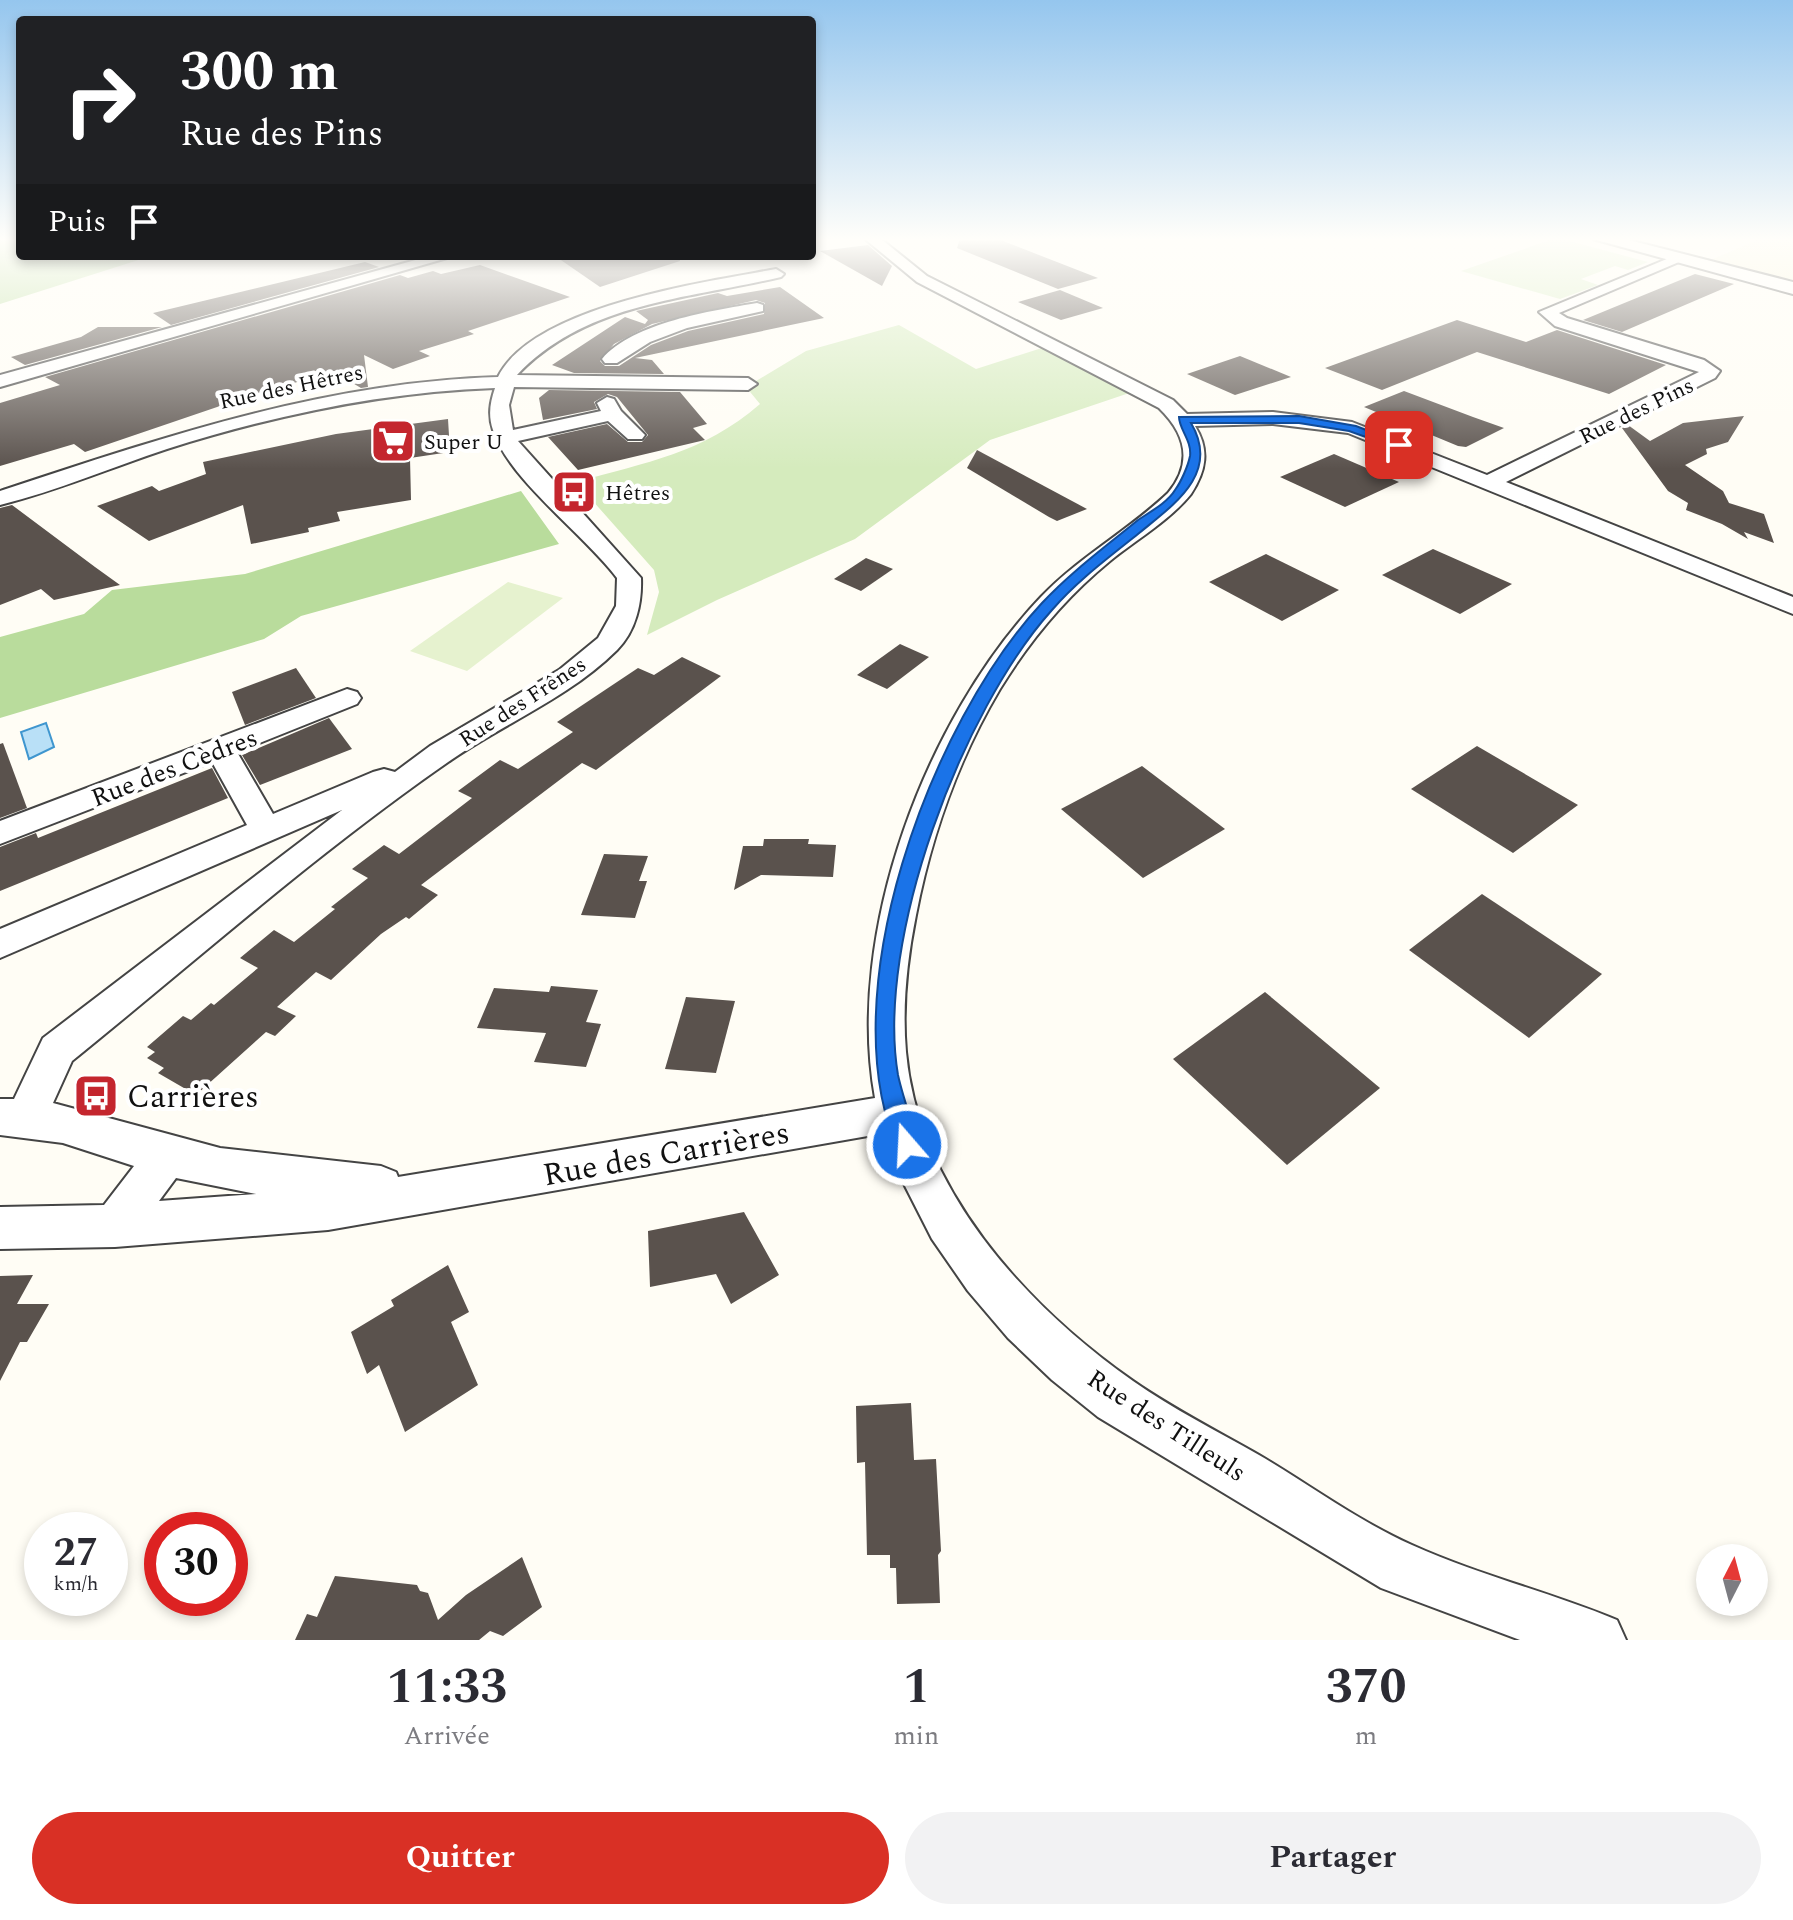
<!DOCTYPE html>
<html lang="fr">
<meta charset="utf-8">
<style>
:root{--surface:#fff;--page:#f2f2f3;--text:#2b2b33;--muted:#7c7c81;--accent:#d93025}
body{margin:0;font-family:Spectral,serif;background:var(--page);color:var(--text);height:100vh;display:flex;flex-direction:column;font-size:30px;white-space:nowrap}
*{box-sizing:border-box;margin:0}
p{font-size:26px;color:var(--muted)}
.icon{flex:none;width:44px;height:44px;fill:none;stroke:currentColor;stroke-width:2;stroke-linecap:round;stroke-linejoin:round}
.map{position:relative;height:1640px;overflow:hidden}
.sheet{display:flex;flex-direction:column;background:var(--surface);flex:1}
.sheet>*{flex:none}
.hud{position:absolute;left:16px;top:16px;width:800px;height:244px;border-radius:8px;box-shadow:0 4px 12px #0003;background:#202124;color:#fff;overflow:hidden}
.needle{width:52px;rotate:6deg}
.tools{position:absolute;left:1696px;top:1544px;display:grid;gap:16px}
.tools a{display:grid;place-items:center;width:72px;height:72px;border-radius:50%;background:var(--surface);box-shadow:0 4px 12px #0003;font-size:40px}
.speed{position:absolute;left:24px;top:1512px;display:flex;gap:16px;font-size:40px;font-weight:700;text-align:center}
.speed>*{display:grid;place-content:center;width:104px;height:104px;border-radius:50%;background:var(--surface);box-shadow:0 4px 12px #0003;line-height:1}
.speed small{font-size:20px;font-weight:400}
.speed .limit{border:12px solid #d22;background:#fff;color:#111}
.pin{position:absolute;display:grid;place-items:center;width:68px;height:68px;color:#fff;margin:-34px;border-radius:16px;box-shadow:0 4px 12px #0006}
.me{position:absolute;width:88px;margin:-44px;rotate:341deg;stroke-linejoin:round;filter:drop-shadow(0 0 6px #0008)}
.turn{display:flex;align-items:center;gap:28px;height:168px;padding:0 32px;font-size:36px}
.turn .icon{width:104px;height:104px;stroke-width:2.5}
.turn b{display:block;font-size:56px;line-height:68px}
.then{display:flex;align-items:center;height:76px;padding:0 32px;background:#0003;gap:16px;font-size:30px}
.eta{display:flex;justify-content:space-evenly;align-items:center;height:136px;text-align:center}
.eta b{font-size:48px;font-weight:700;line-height:56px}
.button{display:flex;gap:16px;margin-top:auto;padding:16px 32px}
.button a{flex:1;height:92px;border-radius:48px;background:var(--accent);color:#fff;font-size:32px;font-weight:700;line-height:92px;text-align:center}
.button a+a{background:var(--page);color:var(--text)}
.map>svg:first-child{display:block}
</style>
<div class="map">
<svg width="1793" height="1640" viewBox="0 0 1793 1640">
<rect width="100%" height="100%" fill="#fffdf5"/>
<path fill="#f6f3d4" d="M 1760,239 L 1793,239 L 1793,288 L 1701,264 Z"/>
<g fill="#d5ebbd">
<path d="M 1553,239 L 1562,239 L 1648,262 L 1628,270 L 1615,266 L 1581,279 L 1598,285 L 1560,299 L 1461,271 Z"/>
<path d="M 899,325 L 976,369 L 1048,346 L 1141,389 L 990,440 L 855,539 L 717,600 L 647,635 L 659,592 L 654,570 L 576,482 C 647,462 702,454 760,404 L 746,387 L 806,351 Z"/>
</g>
<g fill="#b9dc9c">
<path d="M 0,239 L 20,239 L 20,256 L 151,256 L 0,304 Z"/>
<path d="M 521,491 L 559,544 L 301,616 L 264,639 L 0,718 L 0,637 L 84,614 L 112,590 L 245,574 Z"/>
</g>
<path fill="#e6f2cf" d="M 508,582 L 563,598 L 467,671 L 410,651 Z"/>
<path fill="#b9e0f7" stroke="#3f96cf" stroke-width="2" d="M 46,723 L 54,747 L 29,759 L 21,732 Z"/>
<g fill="#5a524d" fill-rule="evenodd">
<path d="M 960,239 L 998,239 L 1098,278 L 1058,289 L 957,248 Z"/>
<path d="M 868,245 L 892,266 L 882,286 L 820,251 Z"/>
<path d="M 555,256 L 679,256 L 680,261 L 600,287 Z"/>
<path d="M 365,262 L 379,267 L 171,325 L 153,313 Z"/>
<path d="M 480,265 L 570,297 L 468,331 L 474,334 L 419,351 L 430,356 L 393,369 L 364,355 L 368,387 L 361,388 L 339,375 L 323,380 L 317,377 L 270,389 L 85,452 L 74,444 L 0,466 L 0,403 L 60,385 L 45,377 L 400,275 L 408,278 L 433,271 L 441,274 Z"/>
<path d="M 1695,274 L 1734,284 L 1622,332 L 1583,320 Z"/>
<path d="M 780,287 L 824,318 L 635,358 L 652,360 L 664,374 L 574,373 L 552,365 L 625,317 L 645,324 L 648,320 L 636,311 L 718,293 L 727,296 ZM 756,300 L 765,303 L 764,314 L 688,331 L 651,345 L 619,366 L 605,366 L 600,361 L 614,344 L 652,324 Z"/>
<path d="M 1060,290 L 1103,308 L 1061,320 L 1018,302 Z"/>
<path d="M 1457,320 L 1526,342 L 1557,330 L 1666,365 L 1609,394 L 1477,352 L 1382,390 L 1325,368 Z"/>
<path d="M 98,327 L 162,327 L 25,365 L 11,357 L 81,337 Z"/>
<path d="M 1240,356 L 1291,377 L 1235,395 L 1187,374 Z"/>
<path d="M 549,390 L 680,392 L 707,424 L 693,428 L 705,440 L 578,470 L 548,437 L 607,424 L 628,442 L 642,442 L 648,435 L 617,397 L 608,394 L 594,402 L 597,409 L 543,420 L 539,398 Z"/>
<path d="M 1404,391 L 1473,417 L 1504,428 L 1466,447 L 1458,446 L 1364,407 Z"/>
<path d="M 1744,416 L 1728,442 L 1706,449 L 1707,454 L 1685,465 L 1723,491 L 1729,503 L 1764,514 L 1774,543 L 1744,532 L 1748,539 L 1722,524 L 1686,510 L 1688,503 L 1668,491 L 1622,428 L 1628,425 L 1650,441 L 1683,423 Z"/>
<path d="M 448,419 L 450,452 L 410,458 L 411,500 L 337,512 L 340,521 L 308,528 L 309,532 L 251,544 L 243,505 L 149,541 L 97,506 L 152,486 L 159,491 L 206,474 L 203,462 L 336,434 Z"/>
<path d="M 977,450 L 1087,509 L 1057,521 L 1049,517 L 967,468 Z"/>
<path d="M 1334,454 L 1399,482 L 1345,507 L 1280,477 Z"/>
<path d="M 12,505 L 95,567 L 120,585 L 54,600 L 41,589 L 0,605 L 0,508 Z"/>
<path d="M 1433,549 L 1512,584 L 1460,614 L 1382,575 Z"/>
<path d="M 1266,554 L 1339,590 L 1282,621 L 1209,582 Z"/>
<path d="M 866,558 L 893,569 L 861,591 L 834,579 Z"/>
<path d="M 900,644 L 929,657 L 887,689 L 857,675 Z"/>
<path d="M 682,657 L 721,676 L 596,770 L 582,763 L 421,885 L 438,895 L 409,919 L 406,917 L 381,934 L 331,980 L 316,972 L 277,1007 L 296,1016 L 275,1036 L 266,1032 L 196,1095 L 158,1073 L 164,1068 L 147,1058 L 155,1052 L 147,1047 L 183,1016 L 191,1020 L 211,1003 L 214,1005 L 258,968 L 240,958 L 274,930 L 294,942 L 335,909 L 331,907 L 368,878 L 352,869 L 384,845 L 399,854 L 472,798 L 458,791 L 500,760 L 518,769 L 573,732 L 557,722 L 638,668 L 654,675 Z"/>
<path d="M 296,668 L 316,698 L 245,725 L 232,692 Z"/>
<path d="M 329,718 L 352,749 L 260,785 L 242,755 Z"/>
<path d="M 3,743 L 27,808 L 0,818 L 0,744 Z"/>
<path d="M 1477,746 L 1578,805 L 1513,853 L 1411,789 Z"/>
<path d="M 1142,766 L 1225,829 L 1143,878 L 1061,809 Z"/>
<path d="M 212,768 L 228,798 L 0,891 L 0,847 L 36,833 L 38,838 Z"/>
<path d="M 764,839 L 809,839 L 808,844 L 836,845 L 833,877 L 761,875 L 734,890 L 743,846 L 763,846 Z"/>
<path d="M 604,854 L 648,856 L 639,881 L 647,881 L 635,918 L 581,915 Z"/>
<path d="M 1482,894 L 1602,974 L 1529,1038 L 1409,950 Z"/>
<path d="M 551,986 L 598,990 L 586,1022 L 601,1024 L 586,1067 L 534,1062 L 546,1033 L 477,1028 L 494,988 L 549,992 Z"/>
<path d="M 1265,992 L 1380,1088 L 1287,1165 L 1173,1059 Z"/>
<path d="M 686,997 L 735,1001 L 716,1073 L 665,1069 Z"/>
<path d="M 744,1212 L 779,1275 L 731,1304 L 716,1274 L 650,1287 L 648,1231 Z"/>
<path d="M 448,1265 L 469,1312 L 451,1322 L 478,1385 L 405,1432 L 379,1365 L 367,1374 L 351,1332 L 394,1306 L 391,1300 Z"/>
<path d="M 33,1275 L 17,1304 L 49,1304 L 27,1342 L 20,1342 L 0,1381 L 0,1276 Z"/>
<path d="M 911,1403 L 914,1460 L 936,1459 L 941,1551 L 938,1555 L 940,1603 L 897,1604 L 896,1568 L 890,1568 L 890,1555 L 867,1555 L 865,1462 L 857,1463 L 856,1406 Z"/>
<path d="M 522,1557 L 542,1607 L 503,1636 L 490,1631 L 479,1640 L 295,1640 L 307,1614 L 317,1617 L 335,1576 L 417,1585 L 420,1591 L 428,1593 L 438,1620 L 466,1595 Z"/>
</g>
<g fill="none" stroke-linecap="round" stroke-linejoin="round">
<g stroke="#444" stroke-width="4">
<g id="minor">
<path d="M 865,239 L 881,239 L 927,276 L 1173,400 L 1187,414 L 1273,412 L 1352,422 L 1487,475 L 1699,372 L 1555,326 L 1539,312 L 1674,256 L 1686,259 L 1559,313 L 1567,318 L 1704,360 L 1720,371 L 1715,378 L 1506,482 L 1793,597 L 1793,614 L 1348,433 L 1273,424 L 1195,426 C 1210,450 1206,471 1191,494 C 1169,521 1137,539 1110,561 C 1066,597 1030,640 1000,689 C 959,758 931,837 916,915 C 907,960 902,1006 906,1052 C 918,1188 1026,1306 1133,1381 C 1173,1409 1217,1431 1259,1455 C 1310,1485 1358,1521 1412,1545 C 1478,1575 1550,1592 1617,1620 L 1626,1640 L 1520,1640 L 1381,1588 L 1098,1417 L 1052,1380 L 1008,1338 L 968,1291 L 932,1239 L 904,1184 L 885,1133 L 328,1230 L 115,1247 L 0,1249 L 0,1207 L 104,1205 L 134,1166 L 63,1143 L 0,1135 L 0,1099 L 14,1099 L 43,1038 L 342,810 L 0,958 L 0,929 L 247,825 L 212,762 L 0,844 L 0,821 L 347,689 L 357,692 L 361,698 L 357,704 L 237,752 L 273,814 L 373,772 L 384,769 L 395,772 L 430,746 L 559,670 L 598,638 L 616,606 L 617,578 C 585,535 508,479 493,430 C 488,415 490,403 495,388 C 382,392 275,415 167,449 C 112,467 57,491 0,505 L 0,491 C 164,437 325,382 498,377 C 533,306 705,282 776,269 L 784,274 L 781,277 C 689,299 586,302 517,375 L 748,378 L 757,384 L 748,390 L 514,387 L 509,405 L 513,430 L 601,411 L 597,403 L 607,397 L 614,399 L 621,411 L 645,435 L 642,439 L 628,439 L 608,421 L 518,441 L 641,578 C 642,603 636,631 617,650 C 570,697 505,723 451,760 C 319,851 197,960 72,1061 L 53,1103 L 220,1148 L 381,1166 L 396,1172 L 398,1177 L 875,1098 C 845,932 926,718 1041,597 C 1079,557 1128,531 1168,493 C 1193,463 1186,434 1159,408 L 917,282 ZM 176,1178 L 256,1194 L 159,1201 Z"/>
<path d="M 430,256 L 454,256 L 0,387 L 0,375 Z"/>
<path d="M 757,303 L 763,305 L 763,311 L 687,328 L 650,342 L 617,363 L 605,363 L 602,359 C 634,322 711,311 757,303 Z"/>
</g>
</g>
<g stroke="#444" stroke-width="4">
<path id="tertiary" d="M 1593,239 L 1625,239 L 1793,282 L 1793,294 Z"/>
</g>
<use href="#minor" fill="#fff" fill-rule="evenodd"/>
<use href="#tertiary" fill="#fff" fill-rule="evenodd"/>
</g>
<linearGradient id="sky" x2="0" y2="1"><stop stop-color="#95c6ee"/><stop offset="0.51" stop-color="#fffefa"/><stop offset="1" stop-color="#fffefa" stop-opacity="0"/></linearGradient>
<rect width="1793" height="469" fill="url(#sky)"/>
<path fill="#1a73e8" stroke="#114b97" stroke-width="2" d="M 1299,416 L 1356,426 L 1405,445 L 1399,449 L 1349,431 L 1299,423 L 1191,423 C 1221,474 1173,505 1138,534 C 1108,558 1077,581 1052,610 C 962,710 875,940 898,1075 C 903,1098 912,1122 919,1145 L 915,1152 L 907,1155 L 899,1152 C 828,996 931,722 1042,603 C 1071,572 1105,547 1138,520 C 1150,512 1168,502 1175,490 C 1181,482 1188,466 1190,456 C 1192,441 1179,429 1179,417 Z"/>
<defs>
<g id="supermarket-square" transform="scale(2.3)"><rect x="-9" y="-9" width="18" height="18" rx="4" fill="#c4262e" stroke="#fff"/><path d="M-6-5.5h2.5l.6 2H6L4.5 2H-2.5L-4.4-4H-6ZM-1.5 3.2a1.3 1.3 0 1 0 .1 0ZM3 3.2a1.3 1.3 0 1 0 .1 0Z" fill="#fff"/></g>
<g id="bus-square" transform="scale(2.3)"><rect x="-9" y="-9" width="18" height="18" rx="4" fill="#c4262e" stroke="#fff"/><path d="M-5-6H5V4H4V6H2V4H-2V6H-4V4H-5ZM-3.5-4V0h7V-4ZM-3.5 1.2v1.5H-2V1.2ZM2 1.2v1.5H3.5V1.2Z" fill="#fff"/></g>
</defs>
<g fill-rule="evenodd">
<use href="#supermarket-square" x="393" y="441"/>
<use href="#bus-square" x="574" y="492"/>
<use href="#bus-square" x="96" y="1096"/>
</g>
<g text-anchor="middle" stroke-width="8" stroke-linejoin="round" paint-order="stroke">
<g font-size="22" fill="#111" stroke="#fff">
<text transform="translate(291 386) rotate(-12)" y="8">Rue des Hêtres</text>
<text transform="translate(1636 410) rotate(-26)" y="8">Rue des Pins</text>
<text transform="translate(522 701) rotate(-33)" y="8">Rue des Frênes</text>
</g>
<g font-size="22" fill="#111" stroke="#fff" text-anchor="start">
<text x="424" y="449">Super U</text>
<text x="605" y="500">Hêtres</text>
</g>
<g font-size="26" fill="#111" stroke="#fff">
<text transform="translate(174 767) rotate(-21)" y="9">Rue des Cèdres</text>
<text transform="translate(1167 1425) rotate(33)" y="9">Rue des Tilleuls</text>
</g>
<g font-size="32" fill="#111" stroke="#fff" text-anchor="start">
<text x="127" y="1107">Carrières</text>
</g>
<g font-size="32" fill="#111" stroke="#fff">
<text transform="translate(666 1153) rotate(-10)" y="11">Rue des Carrières</text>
</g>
</g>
</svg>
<div class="tools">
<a><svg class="needle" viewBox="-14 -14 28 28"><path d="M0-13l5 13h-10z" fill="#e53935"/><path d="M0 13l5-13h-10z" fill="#7c7c81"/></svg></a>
</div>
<div class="speed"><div>27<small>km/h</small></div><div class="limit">30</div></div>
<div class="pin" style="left:1399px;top:445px;background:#d93025"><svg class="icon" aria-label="arrive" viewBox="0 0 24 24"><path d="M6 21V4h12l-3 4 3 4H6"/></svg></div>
<svg class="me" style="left:907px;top:1145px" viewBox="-20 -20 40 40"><circle r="17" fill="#1a73e8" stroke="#fff" stroke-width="3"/><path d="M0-11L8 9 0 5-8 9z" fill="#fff"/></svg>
<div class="hud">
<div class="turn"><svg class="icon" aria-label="right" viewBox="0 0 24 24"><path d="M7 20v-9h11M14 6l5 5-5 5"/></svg><div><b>300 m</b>Rue des Pins</div></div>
<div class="then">Puis<svg class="icon" aria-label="arrive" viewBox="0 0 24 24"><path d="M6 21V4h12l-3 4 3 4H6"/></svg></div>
</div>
</div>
<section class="sheet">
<div class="eta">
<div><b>11:33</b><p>Arrivée</p></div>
<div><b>1</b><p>min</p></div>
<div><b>370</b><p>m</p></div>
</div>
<div class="button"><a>Quitter</a><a>Partager</a></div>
</section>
